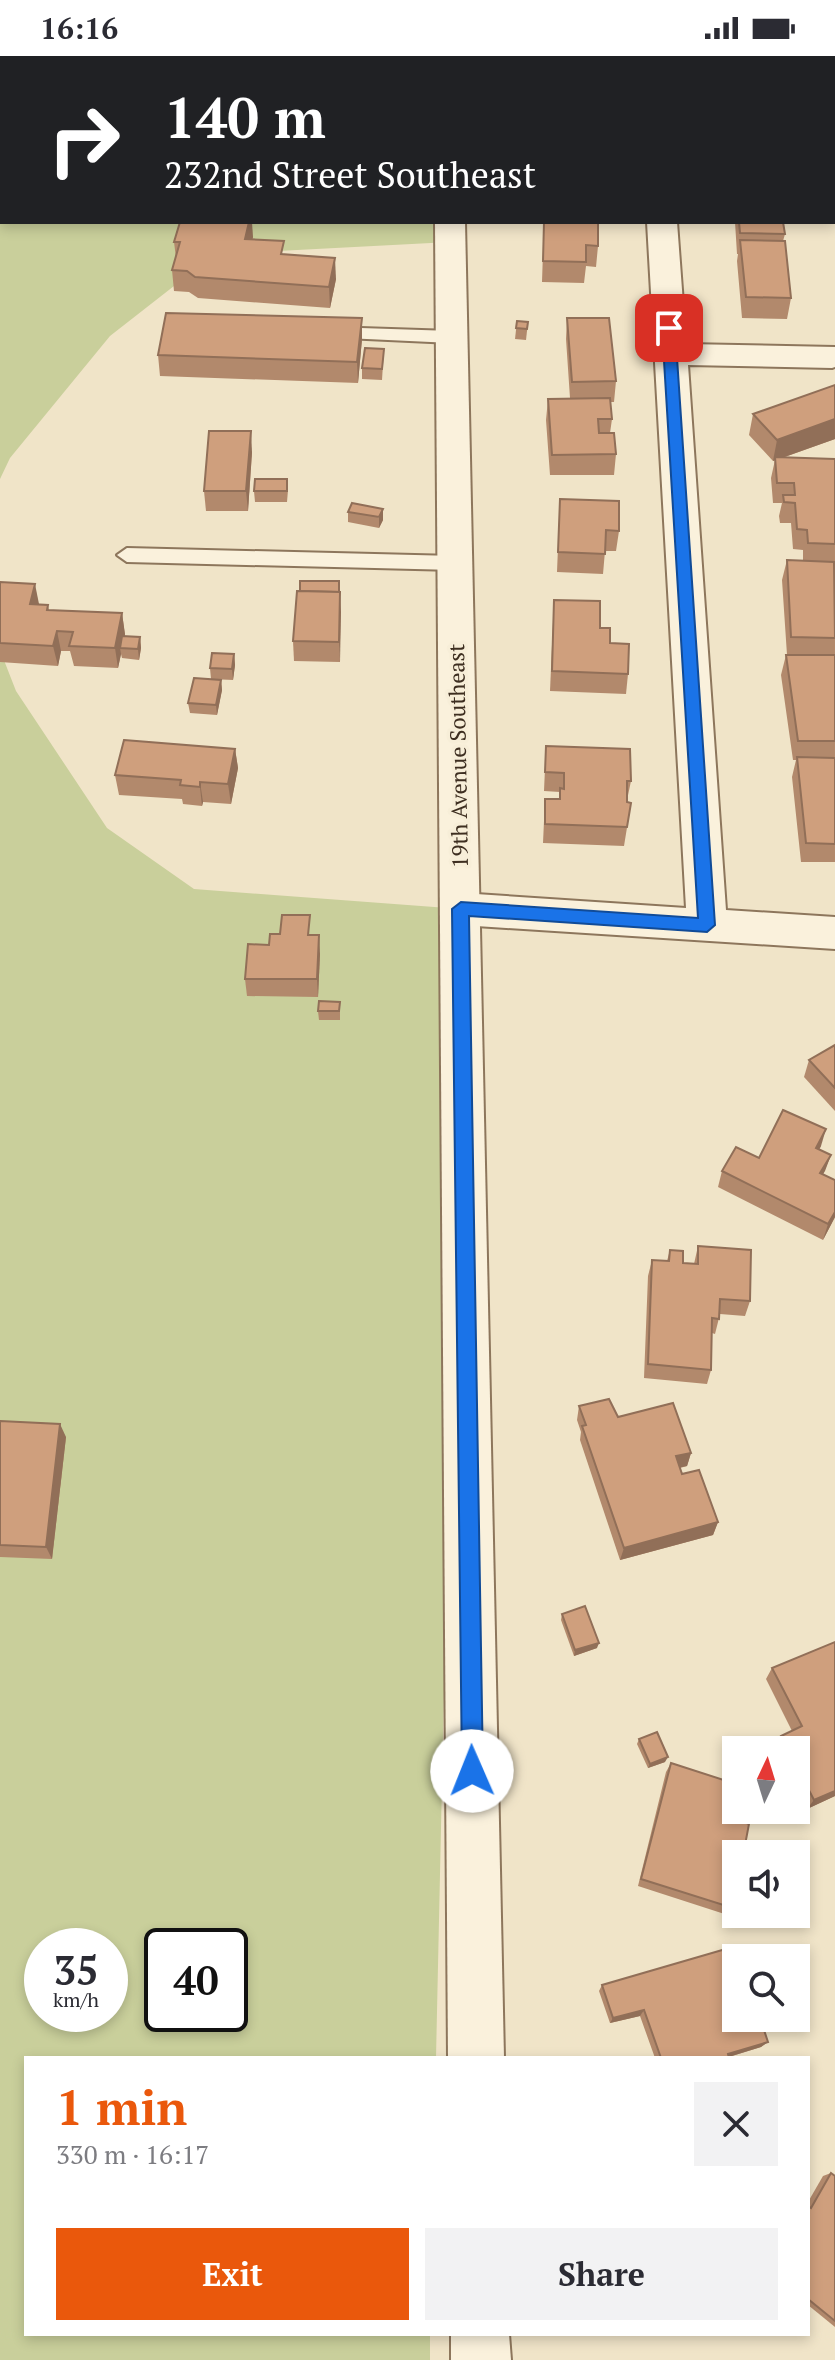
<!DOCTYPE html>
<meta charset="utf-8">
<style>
:root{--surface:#fff;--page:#f2f2f3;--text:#2b2b33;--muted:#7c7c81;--accent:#ea580c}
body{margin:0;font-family:"PT Serif",serif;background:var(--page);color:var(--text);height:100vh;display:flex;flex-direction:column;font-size:30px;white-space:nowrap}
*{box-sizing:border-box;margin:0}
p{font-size:26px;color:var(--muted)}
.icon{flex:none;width:44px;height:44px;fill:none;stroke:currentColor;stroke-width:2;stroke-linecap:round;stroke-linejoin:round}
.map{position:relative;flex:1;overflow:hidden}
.details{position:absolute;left:24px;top:2000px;width:786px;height:280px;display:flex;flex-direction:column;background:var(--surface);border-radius:0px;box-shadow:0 4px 12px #0003}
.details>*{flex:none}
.banner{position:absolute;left:0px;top:0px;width:836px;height:168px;box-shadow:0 4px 12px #0003;background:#202124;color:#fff;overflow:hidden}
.needle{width:52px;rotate:4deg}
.tools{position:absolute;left:722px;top:1680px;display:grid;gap:16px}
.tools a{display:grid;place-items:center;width:88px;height:88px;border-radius:0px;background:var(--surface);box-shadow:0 4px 12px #0003;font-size:40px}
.speed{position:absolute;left:24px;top:1872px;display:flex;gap:16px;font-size:40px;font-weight:700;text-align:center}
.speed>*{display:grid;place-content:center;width:104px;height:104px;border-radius:50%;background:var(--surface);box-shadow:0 4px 12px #0003;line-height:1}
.speed small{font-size:20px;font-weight:400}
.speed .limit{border:4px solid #111;border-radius:12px;background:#fff;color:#111}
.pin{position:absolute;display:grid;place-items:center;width:68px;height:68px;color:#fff;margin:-34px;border-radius:16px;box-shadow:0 4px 12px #0006}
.me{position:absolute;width:88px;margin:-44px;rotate:359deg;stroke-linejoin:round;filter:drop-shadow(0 0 6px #0008)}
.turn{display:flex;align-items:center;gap:28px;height:168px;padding:0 32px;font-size:36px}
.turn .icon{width:104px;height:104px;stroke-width:2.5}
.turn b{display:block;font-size:56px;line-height:68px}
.round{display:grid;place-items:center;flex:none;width:84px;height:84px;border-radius:0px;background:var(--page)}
.head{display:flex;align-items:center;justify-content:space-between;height:136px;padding:0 32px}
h1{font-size:48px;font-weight:700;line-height:60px;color:var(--accent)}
.action{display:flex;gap:16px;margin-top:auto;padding:16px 32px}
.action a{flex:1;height:92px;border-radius:0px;background:var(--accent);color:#fff;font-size:32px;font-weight:700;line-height:92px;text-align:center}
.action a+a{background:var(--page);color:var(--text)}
.status{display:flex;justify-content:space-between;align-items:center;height:56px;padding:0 40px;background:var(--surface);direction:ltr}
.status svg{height:22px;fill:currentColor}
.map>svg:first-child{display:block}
</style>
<div class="status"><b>16:16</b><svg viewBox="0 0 49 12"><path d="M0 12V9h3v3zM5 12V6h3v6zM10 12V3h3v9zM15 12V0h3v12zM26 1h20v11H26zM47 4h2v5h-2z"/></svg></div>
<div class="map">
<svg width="835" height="2304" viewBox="0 0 835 2304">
<rect width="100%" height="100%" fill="#f0e4c8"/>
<g fill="#c9cf9b" fill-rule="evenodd">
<path d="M 0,0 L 447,0 L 2,2 L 2,166 L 450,166 L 450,186 L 278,195 L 206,205 L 110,280 L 10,402 L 0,423 Z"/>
<path d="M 0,594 L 16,635 L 107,772 L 194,833 L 461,853 L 436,2002 L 26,2002 L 26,2278 L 430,2278 L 430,2304 L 0,2304 ZM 42,1890 L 110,1890 L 110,1958 L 42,1958 ZM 162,1890 L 230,1890 L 230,1958 L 162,1958 Z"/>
</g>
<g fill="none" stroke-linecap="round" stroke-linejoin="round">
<g stroke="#8d765c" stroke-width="4">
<g id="service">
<path d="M 330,271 L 452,275 L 461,281 L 452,287 L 324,281 L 321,277 L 324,273 Z"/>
<path d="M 127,492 L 455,500 L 465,507 L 455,514 L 127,506 L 117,499 Z"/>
</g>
</g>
<g stroke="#8d765c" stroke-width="4">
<g id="minor">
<path d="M 618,0 L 647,0 L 648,2 L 619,2 Z"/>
<path d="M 647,166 L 677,166 L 686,288 L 835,291 L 835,311 L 832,312 L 688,309 L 726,854 L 835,861 L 835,893 L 461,869 L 447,864 L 441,853 L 447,842 L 461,837 L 686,852 Z"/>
</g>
</g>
<g stroke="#8d765c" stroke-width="4">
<g id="tertiary">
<rect x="433" y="0" width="28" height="2"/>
<path d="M 435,166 L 465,166 L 504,2002 L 448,2002 Z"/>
<path d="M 451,2278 L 509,2278 L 511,2304 L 451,2304 Z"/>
</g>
</g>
<use href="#service" fill="#faf1dc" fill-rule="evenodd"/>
<use href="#minor" fill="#faf1dc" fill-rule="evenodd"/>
<use href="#tertiary" fill="#faf1dc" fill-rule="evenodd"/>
</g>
<g fill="#b2896c">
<path d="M 496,0 L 567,0 L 569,2 L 498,2 Z"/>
<path d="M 732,0 L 781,0 L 780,2 L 733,2 Z"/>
<path d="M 544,166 L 598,190 L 596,211 L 586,210 L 584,227 L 542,226 Z"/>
<path d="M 735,166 L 783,166 L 785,178 L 783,185 L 791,242 L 787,263 L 742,262 L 737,205 L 738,198 L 737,198 Z"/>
<path d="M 253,181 L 252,183 L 336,223 L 330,252 L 198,242 L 189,236 L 174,235 L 172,214 L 176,202 L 174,186 Z"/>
<path d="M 567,262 L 616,325 L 614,346 L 610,346 L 612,363 L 610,377 L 616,398 L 614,419 L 550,419 L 546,364 L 548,343 L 570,342 L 566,283 Z"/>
<path d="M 517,265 L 528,266 L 526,284 L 515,283 Z"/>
<path d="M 362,283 L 358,327 L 160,320 L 158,299 Z"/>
<path d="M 384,293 L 382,324 L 362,323 L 362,312 Z"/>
<path d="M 753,358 L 835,383 L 782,402 L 835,403 L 835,806 L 801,806 L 792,721 L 796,704 L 793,704 L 781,619 L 786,599 L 787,599 L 782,524 L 787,504 L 803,505 L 803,494 L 793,493 L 791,467 L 780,467 L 779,460 L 782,447 L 773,447 L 771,422 L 775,404 L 773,405 L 749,379 Z"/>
<path d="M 252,396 L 248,455 L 206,455 L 204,435 Z"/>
<path d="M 288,434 L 287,446 L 255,446 L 254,435 Z"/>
<path d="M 560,443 L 619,475 L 616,495 L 605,495 L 603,518 L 557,516 Z"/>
<path d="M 352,447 L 383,464 L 379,472 L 348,466 L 348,456 Z"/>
<path d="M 339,525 L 340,606 L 294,605 L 293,585 Z"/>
<path d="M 0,526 L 39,548 L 48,549 L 49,554 L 122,557 L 125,580 L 140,581 L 141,592 L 139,604 L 122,602 L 121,598 L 118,612 L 74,610 L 70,595 L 61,595 L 58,610 L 0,606 Z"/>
<path d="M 554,544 L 600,572 L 628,618 L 626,638 L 550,635 Z"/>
<path d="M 234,598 L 235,609 L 233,624 L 211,623 L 210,612 Z"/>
<path d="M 221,624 L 222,634 L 217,659 L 190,657 L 188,647 Z"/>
<path d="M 546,690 L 631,725 L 627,744 L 627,746 L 631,747 L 624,790 L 543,787 L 545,743 L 559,743 L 560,736 L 544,735 Z"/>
<path d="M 235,693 L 238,712 L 231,748 L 203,746 L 202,750 L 183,748 L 182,743 L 119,739 L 115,719 Z"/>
<path d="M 311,879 L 320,898 L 318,941 L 247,940 L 245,923 L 269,889 Z"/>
<path d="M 318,955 L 340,955 L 340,964 L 319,964 Z"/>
<path d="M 835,989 L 835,1055 L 804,1021 L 809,1004 Z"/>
<path d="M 821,1090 L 819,1094 L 831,1099 L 823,1118 L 835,1161 L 823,1184 L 718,1131 L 722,1115 L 759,1102 Z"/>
<path d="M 698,1190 L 750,1245 L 745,1260 L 720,1258 L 715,1278 L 712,1277 L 711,1314 L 707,1328 L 644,1322 L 648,1220 L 652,1204 L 667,1205 L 670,1194 L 683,1207 L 694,1208 Z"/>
<path d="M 579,1350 L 618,1361 L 691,1397 L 687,1410 L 680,1412 L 682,1418 L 718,1466 L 713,1479 L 620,1504 L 580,1384 L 581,1376 L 577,1364 Z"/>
<path d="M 0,1365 L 66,1381 L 52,1503 L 0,1501 Z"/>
<path d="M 562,1558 L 597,1592 L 574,1600 L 561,1564 Z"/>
<path d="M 835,1586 L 835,1740 L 807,1753 L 796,1731 L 796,1694 L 778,1694 L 775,1689 L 781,1680 L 792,1675 L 766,1623 L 772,1612 Z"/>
<path d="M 639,1683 L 665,1706 L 648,1712 L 637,1688 Z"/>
<path d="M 671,1707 L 736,1763 L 736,1858 L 748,1858 L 743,1864 L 638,1830 L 666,1716 Z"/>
<path d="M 602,1929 L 768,1986 L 761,1991 L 729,2001 L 729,2002 L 655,2002 L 640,1960 L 610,1967 L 599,1935 Z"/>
<path d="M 831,2117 L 835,2120 L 835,2271 L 808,2249 L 808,2146 L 823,2120 Z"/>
</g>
<g fill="#916f58">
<path d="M 249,166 L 252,166 L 253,181 L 247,204 L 245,183 Z"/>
<path d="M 335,202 L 336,223 L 330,252 L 329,231 Z"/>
<path d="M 362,262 L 362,283 L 358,327 L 357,306 Z"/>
<path d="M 835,363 L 835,383 L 773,405 L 777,384 Z"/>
<path d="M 251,375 L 252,396 L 248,455 L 246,435 Z"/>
<path d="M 383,453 L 383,464 L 379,472 L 379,461 Z"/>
<path d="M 339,525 L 341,556 L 340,606 L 339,586 Z"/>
<path d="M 35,528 L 39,548 L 30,548 Z"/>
<path d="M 122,557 L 125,578 L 123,592 L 120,592 L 121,598 L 118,612 L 115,592 Z"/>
<path d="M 57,575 L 61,595 L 58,610 L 53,590 Z"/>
<path d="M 140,581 L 141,592 L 139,604 L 138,593 Z"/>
<path d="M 234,598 L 235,609 L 233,624 L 232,613 Z"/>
<path d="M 221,624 L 222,634 L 217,659 L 216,649 Z"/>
<path d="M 235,693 L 238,712 L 231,748 L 228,728 Z"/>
<path d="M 200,726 L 203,746 L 202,750 L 200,731 Z"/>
<path d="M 319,879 L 320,898 L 318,941 L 317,923 Z"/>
<path d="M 826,1073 L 821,1090 L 810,1109 L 816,1092 Z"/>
<path d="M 831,1099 L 825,1115 L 814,1133 L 820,1117 Z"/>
<path d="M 835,1156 L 835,1161 L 823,1184 L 828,1168 Z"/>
<path d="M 60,1368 L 66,1381 L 52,1503 L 46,1491 Z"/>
<path d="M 691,1397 L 687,1410 L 672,1413 L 676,1400 Z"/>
<path d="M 718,1466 L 713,1479 L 620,1504 L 624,1492 Z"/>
<path d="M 599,1587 L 597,1592 L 574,1600 L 575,1594 Z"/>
<path d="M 668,1701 L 665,1706 L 648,1712 L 650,1708 Z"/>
<path d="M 835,1735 L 835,1740 L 807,1753 L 814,1744 Z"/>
<path d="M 644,1954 L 640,1960 L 610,1967 L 613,1962 Z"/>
<path d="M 768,1986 L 761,1991 L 725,2002 L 728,1998 Z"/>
</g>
<g fill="#cf9f7d" stroke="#916f58" stroke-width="2">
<path d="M 521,0 L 567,0 L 569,2 L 523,2 Z"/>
<path d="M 741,0 L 780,0 L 780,1 L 742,2 Z"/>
<path d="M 180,166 L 249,166 L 245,183 L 284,185 L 281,198 L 335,202 L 329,231 L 195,221 L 187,215 L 172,214 L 180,186 L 174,186 Z"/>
<path d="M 544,166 L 598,166 L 598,190 L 586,189 L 586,206 L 543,205 Z"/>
<path d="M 739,166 L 783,166 L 785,178 L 740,177 Z"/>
<path d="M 740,184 L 785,185 L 791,242 L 746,241 Z"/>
<path d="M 166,257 L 362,262 L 357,306 L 158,299 Z"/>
<path d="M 567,262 L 609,262 L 616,325 L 572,326 Z"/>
<path d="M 517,265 L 528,266 L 527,273 L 516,272 Z"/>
<path d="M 365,292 L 384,293 L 382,313 L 362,312 Z"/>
<path d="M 835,329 L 835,363 L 777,384 L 753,358 Z"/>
<path d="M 610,342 L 612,363 L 598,363 L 599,377 L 614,377 L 616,398 L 552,399 L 548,343 Z"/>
<path d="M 209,375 L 251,375 L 246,435 L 204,435 Z"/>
<path d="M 775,401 L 835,403 L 835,488 L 808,487 L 807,474 L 797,473 L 795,447 L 784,446 L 783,439 L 795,439 L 794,427 L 777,427 Z"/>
<path d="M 255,423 L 287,423 L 287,435 L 254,435 Z"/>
<path d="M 560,443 L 619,445 L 619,475 L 606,474 L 605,498 L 558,496 Z"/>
<path d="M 352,447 L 383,453 L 379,461 L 348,456 Z"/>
<path d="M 787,504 L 834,506 L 835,582 L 791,581 Z"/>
<path d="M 300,525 L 339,525 L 339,536 L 300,535 Z"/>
<path d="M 0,526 L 35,528 L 30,548 L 48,549 L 47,554 L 122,557 L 115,592 L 69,590 L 73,576 L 57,575 L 53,590 L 0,587 Z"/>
<path d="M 297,535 L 340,536 L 339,586 L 293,585 Z"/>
<path d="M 554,544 L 600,545 L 600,572 L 610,572 L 610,587 L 629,588 L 628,618 L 552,615 Z"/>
<path d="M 122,580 L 140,581 L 138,593 L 120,592 Z"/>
<path d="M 212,597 L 234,598 L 232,613 L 210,612 Z"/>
<path d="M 786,599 L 835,599 L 835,685 L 798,685 Z"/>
<path d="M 194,622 L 221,624 L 216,649 L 188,647 Z"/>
<path d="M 124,684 L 235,693 L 228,728 L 200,726 L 200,731 L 180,729 L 181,724 L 115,719 Z"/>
<path d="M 546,690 L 630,693 L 631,725 L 627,725 L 627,746 L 631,747 L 627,771 L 545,768 L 545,743 L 560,743 L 560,732 L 564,733 L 564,717 L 545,716 Z"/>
<path d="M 797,701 L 835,702 L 835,788 L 806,787 Z"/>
<path d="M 282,859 L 310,859 L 308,879 L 319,879 L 317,923 L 245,923 L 248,888 L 269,889 L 270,878 L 280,878 Z"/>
<path d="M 319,945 L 340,946 L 339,955 L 318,955 Z"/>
<path d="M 835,989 L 835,1032 L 809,1004 Z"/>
<path d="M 783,1054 L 826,1073 L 816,1092 L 831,1099 L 820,1117 L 835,1124 L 835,1156 L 828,1168 L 722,1115 L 736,1091 L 759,1102 Z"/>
<path d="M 698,1190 L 751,1194 L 750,1245 L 720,1243 L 719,1263 L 712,1262 L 711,1314 L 648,1308 L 652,1204 L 669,1205 L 670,1194 L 683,1195 L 683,1207 L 698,1208 Z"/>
<path d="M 609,1343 L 618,1361 L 673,1347 L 691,1397 L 676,1400 L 682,1418 L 699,1414 L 718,1466 L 624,1492 L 582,1370 L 586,1369 L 579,1350 Z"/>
<path d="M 0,1365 L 60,1368 L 46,1491 L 0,1489 Z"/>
<path d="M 585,1550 L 599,1587 L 575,1594 L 562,1558 Z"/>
<path d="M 835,1586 L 835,1735 L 814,1744 L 796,1709 L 796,1694 L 788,1694 L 781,1680 L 802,1670 L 772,1612 Z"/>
<path d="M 657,1676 L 668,1701 L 650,1708 L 639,1683 Z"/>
<path d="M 671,1707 L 736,1728 L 736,1754 L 738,1754 L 736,1763 L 749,1768 L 745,1789 L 763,1795 L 762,1798 L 736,1798 L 736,1853 L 641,1823 Z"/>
<path d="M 736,1890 L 740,1902 L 736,1902 L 736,1962 L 760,1962 L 768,1986 L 728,1998 L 729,2002 L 661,2002 L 644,1954 L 613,1962 L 602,1929 Z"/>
<path d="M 831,2117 L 835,2120 L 835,2265 L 808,2243 L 808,2150 L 811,2152 Z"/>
</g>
<path fill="#1a73e8" stroke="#114b97" stroke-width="2" d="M 669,267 L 675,272 L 715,869 L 707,876 L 469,860 L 483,1715 L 480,1722 L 472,1725 L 465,1722 L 462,1715 L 452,853 L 461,846 L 698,862 L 662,272 Z"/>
<g text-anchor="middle" stroke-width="7" stroke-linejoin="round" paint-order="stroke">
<g font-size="22" fill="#3d2e20" stroke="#f7eed8">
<text transform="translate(458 700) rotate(-91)" y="8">19th Avenue Southeast</text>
</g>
</g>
</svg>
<div class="tools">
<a><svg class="needle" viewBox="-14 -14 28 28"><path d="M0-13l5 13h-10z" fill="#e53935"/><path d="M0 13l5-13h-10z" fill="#7c7c81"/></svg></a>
<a><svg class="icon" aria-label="sound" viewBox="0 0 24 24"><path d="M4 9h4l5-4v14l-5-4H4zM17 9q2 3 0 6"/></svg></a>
<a><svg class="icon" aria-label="search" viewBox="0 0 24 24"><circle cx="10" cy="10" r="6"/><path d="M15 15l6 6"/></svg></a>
</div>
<div class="speed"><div>35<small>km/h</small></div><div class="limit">40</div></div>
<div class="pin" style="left:669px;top:272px;background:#d93025"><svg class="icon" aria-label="arrive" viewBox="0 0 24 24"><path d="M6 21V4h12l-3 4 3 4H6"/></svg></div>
<svg class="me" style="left:472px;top:1715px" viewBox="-20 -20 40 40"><circle r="19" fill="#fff"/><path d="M0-13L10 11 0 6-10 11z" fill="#1a73e8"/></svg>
<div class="banner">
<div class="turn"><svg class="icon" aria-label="right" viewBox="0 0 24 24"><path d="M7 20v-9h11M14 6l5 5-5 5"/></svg><div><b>140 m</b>232nd Street Southeast</div></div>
</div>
<section class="details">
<div class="head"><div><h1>1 min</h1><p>330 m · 16:17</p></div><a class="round"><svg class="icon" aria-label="close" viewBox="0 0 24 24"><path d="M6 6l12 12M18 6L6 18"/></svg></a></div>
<div class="action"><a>Exit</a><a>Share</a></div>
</section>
</div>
